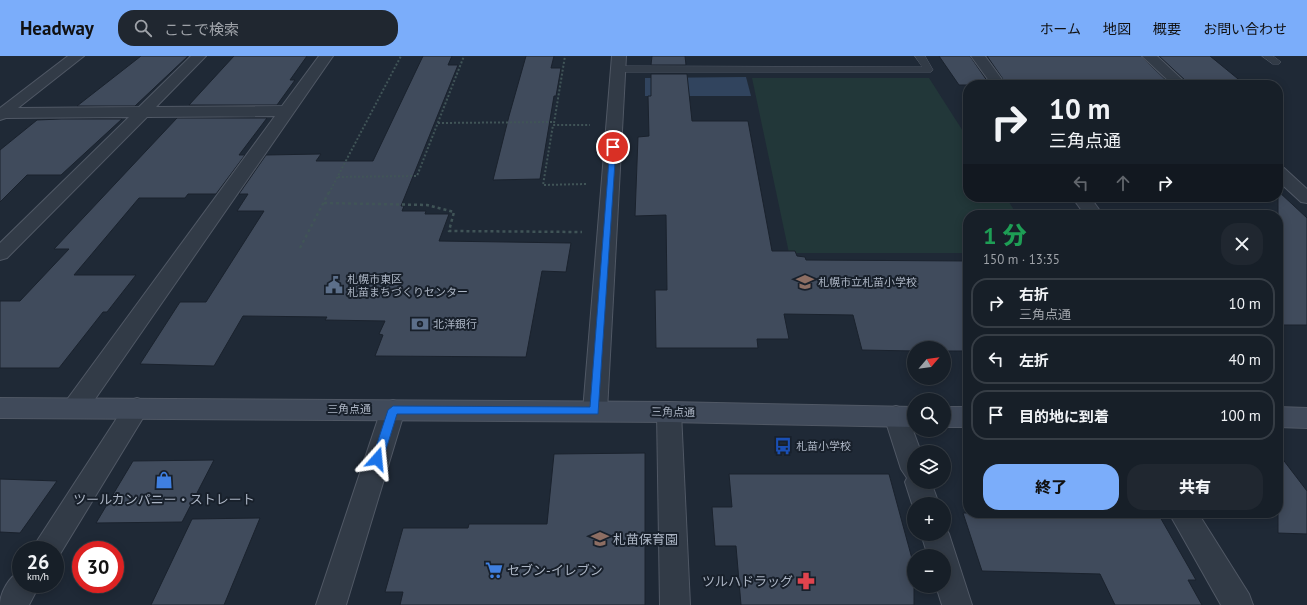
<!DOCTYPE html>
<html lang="ja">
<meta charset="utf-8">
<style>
:root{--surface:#171f28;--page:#202730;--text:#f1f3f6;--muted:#9ea2a8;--line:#363d45;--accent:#7badfa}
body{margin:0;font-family:"PT Sans","Noto Sans JP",sans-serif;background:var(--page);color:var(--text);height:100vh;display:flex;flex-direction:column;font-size:15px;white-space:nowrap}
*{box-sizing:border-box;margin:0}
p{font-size:13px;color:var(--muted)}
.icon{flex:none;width:22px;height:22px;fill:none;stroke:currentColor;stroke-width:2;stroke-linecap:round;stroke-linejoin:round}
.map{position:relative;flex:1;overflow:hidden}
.panel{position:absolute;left:963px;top:154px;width:320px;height:308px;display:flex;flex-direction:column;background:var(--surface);border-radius:16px;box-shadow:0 2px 10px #0003,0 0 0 1px var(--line)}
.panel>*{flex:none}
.hud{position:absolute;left:963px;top:24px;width:320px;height:122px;border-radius:16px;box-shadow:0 2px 10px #0003,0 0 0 1px var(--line);background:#171f28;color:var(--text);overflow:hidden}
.needle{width:26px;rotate:61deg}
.controls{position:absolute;left:907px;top:285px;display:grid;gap:8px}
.controls a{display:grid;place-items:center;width:44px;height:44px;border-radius:50%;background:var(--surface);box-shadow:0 2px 10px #0003,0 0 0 1px var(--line);font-size:20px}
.speed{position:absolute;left:12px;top:485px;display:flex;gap:8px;font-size:20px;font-weight:700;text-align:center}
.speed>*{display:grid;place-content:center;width:52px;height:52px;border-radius:50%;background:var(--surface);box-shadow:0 2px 10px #0003,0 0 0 1px var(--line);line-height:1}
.speed small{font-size:10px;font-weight:400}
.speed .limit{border:6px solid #d22;background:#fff;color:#111}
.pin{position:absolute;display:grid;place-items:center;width:34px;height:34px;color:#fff;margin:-17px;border:2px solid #fff;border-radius:50%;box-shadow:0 1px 4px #0007}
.me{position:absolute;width:44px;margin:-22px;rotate:18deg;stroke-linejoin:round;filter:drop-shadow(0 0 3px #0008)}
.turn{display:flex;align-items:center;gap:14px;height:84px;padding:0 20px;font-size:18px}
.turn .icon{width:52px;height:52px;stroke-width:2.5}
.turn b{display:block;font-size:28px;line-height:34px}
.lanes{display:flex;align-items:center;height:38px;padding:0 20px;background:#0003;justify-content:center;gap:20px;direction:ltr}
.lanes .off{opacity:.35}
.round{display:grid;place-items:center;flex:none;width:42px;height:42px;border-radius:16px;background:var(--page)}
.overview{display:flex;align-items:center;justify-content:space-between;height:68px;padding:0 20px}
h1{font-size:24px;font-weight:800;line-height:30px;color:#1e9e55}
.button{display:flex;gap:8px;margin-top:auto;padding:8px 20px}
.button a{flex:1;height:46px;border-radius:16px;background:var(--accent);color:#111;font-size:16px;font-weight:800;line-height:46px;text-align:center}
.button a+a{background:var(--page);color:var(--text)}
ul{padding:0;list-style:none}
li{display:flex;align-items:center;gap:12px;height:50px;margin:0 8px 6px;padding:0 12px;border:2px solid var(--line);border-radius:16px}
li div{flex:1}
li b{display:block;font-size:15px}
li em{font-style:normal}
header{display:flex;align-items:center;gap:24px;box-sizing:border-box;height:56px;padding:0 20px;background:var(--accent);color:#111}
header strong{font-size:19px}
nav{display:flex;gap:22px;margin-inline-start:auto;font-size:14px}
.search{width:280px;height:36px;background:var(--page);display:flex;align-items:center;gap:10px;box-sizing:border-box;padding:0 14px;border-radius:16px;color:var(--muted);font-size:15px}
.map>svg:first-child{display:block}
</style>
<header>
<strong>Headway</strong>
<div class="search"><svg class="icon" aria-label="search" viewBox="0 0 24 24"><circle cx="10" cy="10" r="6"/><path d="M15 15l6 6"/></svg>ここで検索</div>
<nav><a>ホーム</a><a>地図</a><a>概要</a><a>お問い合わせ</a></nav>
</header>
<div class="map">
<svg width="1307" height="549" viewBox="0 0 1307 549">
<rect width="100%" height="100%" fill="#1f2936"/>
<path fill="#223739" d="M 752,22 L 929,22 L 968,83 L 968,141 L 1006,141 L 1017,159 L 968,159 L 968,197 L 789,197 Z"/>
<path fill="#31445e" d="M 746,21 L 751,40 L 645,40 L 645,22 Z"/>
<g fill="#404b5c" stroke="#1a222d">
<path d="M 141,0 L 188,0 L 135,50 L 77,50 Z"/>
<path d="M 234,0 L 307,0 L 290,24 L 295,24 L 277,49 L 189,49 Z"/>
<path d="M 423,0 L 452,0 L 448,9 L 458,9 L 401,150 L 404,150 L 402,155 L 426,155 L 425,158 L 449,158 L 439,185 L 571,187 L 566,216 L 542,215 L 526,301 L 375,300 L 383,279 L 379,278 L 385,265 L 325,264 L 327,261 L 243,260 L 214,310 L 140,308 L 180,246 L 206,246 L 264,155 L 237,155 L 248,138 L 239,138 L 266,99 L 321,98 L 316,105 L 373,105 Z"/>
<path d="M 526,0 L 554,0 L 551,12 L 561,12 L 556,40 L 554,40 L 540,123 L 493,124 L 509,60 Z"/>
<path d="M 652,0 L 685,0 L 686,9 L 651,9 Z"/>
<path d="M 939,0 L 970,0 L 990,29 L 959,29 Z"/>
<path d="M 987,0 L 1141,0 L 1171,29 L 1007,29 Z"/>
<path d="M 1159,0 L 1210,0 L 1243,27 L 1187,26 Z"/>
<path d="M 651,18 L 687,18 L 692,65 L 748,65 L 772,195 L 795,195 L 797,200 L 805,201 L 806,204 L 968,205 L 968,295 L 944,295 L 944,292 L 914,292 L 914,295 L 862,294 L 853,259 L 784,258 L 789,283 L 757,283 L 758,292 L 656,292 L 655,234 L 667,234 L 666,159 L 635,160 L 638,81 L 649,80 L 648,40 L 651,40 Z"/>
<path d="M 177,62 L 267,62 L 239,99 L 245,99 L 216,138 L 188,138 L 185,142 L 139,142 L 74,219 L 136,219 L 107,256 L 103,256 L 59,312 L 0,312 L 0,245 L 20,245 L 69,193 L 54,193 Z"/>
<path d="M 61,63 L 122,63 L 61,119 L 27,119 L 0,146 L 0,94 L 37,64 Z"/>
<path d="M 1278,135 L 1307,162 L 1307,269 L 1278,269 Z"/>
<path d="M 645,397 L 645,549 L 400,549 L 403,536 L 385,536 L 403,472 L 468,472 L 469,468 L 547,468 L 554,398 Z"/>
<path d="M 1278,397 L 1307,435 L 1307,478 L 1278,477 Z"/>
<path d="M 214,404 L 182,466 L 96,467 L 133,405 Z"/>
<path d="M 729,418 L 889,418 L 914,510 L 914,549 L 741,549 L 736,490 L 715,490 L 712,451 L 732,451 Z"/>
<path d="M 0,423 L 57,425 L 20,477 L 0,476 Z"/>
<path d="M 963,457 L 1055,457 L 1058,462 L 1160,461 L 1196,524 L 1188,524 L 1202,549 L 1115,549 L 1100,518 L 982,515 Z"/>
<path d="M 260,462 L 224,549 L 151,549 L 192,463 Z"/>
</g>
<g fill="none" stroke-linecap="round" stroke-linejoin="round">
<g stroke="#505865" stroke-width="1">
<g id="lane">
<path d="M 915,0 L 925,0 L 933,14 L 931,16 L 619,16 L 614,13 L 619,10 L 922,11 Z"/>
<path d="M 1262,0 L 1273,0 L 1281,6 L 1279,8 L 1273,8 Z"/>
</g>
</g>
<g stroke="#505865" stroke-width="2">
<g id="street">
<path d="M 68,0 L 84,0 L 18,52 L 139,51 L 191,0 L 206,0 L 156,51 L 282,50 L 319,0 L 333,0 L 84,359 L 75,362 L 66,359 L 63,352 L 66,345 L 275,60 L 147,61 L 7,202 L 0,204 L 0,187 L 129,61 L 6,62 L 0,64 L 0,52 Z"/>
<path d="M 612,0 L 626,0 L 607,355 L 604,362 L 595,365 L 586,362 L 583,355 Z"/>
<path d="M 971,0 L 985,0 L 1006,29 L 992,29 Z"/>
<path d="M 1142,0 L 1157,0 L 1188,29 L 1173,29 Z"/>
<path d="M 1278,111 L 1284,112 L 1307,133 L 1307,147 L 1301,146 L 1278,125 Z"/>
<path d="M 1072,141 L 1090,141 L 1103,159 L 1085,159 Z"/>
<path d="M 137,342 L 146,345 L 149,352 L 57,503 L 55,504 L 55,494 L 33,494 L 37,485 L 128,345 Z"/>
<path d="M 393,344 L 402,347 L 405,354 L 346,549 L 316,549 L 381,354 L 384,347 Z"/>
<path d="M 669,346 L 678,349 L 681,356 L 690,549 L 660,549 L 657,356 L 660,349 Z"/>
<path d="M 896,350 L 905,353 L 921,396 L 914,396 L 914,426 L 931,426 L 939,448 L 914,448 L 914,454 L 905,426 L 907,422 L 901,413 L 884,360 L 887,353 Z"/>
<path d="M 1169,457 L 1198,457 L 1249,538 L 1253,549 L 1221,549 Z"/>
<path d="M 944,469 L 949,478 L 972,549 L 942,549 L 936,530 L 944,530 L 944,500 L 928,500 L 921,478 L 944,478 Z"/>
<path d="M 21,515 L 21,528 L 40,528 L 29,549 L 0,549 C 0,537 9,520 21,515 Z"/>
</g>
</g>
<g stroke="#505865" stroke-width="2">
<g id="secondary">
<path d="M 0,342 L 669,346 L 914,351 L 914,371 L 669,366 L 0,362 Z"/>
<rect x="944" y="351" width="24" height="20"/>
<path d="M 1278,351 L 1307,352 L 1307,372 L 1278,371 Z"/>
</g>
</g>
<g stroke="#405457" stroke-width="2" stroke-dasharray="2 2" stroke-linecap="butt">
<path d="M 438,67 L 554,66"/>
<path d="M 554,67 L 565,0"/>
<path d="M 338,121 L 417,120 L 464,0"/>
<path d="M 586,128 L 543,129 L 553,69 L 590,69"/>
<path d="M 329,137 L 401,0"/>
</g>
<g stroke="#405457" stroke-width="2.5" stroke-dasharray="3 3" stroke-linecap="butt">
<path d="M 324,147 L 427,149 L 454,156 L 449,175 L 582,176"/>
<path d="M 300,192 L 329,136"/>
</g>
<use href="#lane" fill="#323b47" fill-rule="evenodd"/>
<use href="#street" fill="#323b47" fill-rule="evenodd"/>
<use href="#secondary" fill="#404a5a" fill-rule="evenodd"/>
</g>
<path fill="#1a73e8" stroke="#114b97" d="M 613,89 L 616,91 L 598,358 L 397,358 L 383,403 L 381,406 L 374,406 L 372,403 L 388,354 L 393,350 L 590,351 L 610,91 Z"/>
<defs>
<g id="school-bare" transform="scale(1.38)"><path d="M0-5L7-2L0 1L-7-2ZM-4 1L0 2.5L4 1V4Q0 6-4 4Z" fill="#8d6e63" stroke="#18202b" stroke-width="2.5" paint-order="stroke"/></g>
<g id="civic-bare" transform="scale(1.38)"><path d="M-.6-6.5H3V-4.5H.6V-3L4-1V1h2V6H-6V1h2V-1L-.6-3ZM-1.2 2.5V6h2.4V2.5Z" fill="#5c6f8a" stroke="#18202b" stroke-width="2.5" paint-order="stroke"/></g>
<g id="bank-bare" transform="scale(1.38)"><path d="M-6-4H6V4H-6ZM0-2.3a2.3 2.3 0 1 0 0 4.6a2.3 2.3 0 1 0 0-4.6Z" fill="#5c6f8a" stroke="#18202b" stroke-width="2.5" paint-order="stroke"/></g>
<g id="bus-bare" transform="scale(1.38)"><path d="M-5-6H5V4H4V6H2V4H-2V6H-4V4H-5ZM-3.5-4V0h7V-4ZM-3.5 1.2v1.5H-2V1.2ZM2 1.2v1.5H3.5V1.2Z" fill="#1a4fb4" stroke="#18202b" stroke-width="2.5" paint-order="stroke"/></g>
<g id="shop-bare" transform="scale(1.38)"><path d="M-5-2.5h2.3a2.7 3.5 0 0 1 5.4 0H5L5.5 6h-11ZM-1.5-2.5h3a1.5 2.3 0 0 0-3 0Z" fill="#3f7fe0" stroke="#18202b" stroke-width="2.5" paint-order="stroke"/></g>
<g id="supermarket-bare" transform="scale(1.38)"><path d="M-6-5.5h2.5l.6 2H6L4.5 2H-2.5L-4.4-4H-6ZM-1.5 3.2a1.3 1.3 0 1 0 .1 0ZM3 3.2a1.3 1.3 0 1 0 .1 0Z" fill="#3f7fe0" stroke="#18202b" stroke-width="2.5" paint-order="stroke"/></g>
<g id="pharmacy-bare" transform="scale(1.38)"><path d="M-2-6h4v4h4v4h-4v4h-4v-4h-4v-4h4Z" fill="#e0444e" stroke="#18202b" stroke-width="2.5" paint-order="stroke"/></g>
</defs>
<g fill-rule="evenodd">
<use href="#school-bare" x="805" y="226"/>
<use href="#civic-bare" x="334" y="229"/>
<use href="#bank-bare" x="420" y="268"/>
<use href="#bus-bare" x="783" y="390"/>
<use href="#shop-bare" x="164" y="424"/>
<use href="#school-bare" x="600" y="483"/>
<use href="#supermarket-bare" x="494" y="514"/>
<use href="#pharmacy-bare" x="806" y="525"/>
</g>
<g text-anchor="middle" stroke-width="4" stroke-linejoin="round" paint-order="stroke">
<g font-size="11" fill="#acb5c4" stroke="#18202b" text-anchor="start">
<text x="347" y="227">札幌市東区<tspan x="347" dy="13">札苗まちづくりセンター</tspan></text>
<text x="818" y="230">札幌市立札苗小学校</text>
<text x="433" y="272">北洋銀行</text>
<text x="796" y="394">札苗小学校</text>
</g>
<g font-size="11" fill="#acb5c4" stroke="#18202b">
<text x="349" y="357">三角点通</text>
<text transform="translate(673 356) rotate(1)" y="4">三角点通</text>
</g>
<g font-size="13" fill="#acb5c4" stroke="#18202b" text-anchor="start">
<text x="164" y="448" text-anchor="middle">ツールカンパニー・ストレート</text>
<text x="613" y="488">札苗保育園</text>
<text x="507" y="519">セブン-イレブン</text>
<text x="793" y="530" text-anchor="end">ツルハドラッグ</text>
</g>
</g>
</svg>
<div class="controls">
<a><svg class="needle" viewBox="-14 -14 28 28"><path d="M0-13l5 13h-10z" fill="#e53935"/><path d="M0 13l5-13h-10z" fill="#9ea2a8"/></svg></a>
<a><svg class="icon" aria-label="search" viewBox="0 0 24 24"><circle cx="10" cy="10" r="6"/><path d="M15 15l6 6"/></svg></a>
<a><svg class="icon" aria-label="layers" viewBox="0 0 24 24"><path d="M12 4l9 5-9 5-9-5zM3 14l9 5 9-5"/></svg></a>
<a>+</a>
<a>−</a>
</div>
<div class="speed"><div>26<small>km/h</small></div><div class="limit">30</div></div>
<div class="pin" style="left:613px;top:91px;background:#d93025"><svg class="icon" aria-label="arrive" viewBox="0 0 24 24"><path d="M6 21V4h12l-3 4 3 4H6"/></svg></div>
<svg class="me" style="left:377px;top:403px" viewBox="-20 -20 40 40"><path d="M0-17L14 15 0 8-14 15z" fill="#1a73e8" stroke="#fff" stroke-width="4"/></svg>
<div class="hud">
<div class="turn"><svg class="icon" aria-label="right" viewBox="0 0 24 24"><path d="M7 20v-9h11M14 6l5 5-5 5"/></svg><div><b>10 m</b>三角点通</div></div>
<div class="lanes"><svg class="icon off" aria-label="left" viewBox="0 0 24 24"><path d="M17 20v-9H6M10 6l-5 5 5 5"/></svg><svg class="icon off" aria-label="ahead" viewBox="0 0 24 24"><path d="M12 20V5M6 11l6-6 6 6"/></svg><svg class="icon" aria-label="right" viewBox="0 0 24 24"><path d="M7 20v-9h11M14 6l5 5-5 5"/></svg></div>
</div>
<section class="panel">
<div class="overview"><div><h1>1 分</h1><p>150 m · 13:35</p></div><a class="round"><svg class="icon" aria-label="close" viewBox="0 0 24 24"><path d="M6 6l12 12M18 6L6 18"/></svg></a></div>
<ul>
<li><svg class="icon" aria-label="right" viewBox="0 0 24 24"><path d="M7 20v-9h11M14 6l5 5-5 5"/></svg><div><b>右折</b><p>三角点通</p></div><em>10 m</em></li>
<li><svg class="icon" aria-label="left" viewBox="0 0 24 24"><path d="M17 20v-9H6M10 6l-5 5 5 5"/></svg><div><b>左折</b></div><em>40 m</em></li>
<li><svg class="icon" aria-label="arrive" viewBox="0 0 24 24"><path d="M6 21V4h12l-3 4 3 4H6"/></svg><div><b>目的地に到着</b></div><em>100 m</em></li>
</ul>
<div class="button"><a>終了</a><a>共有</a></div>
</section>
</div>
